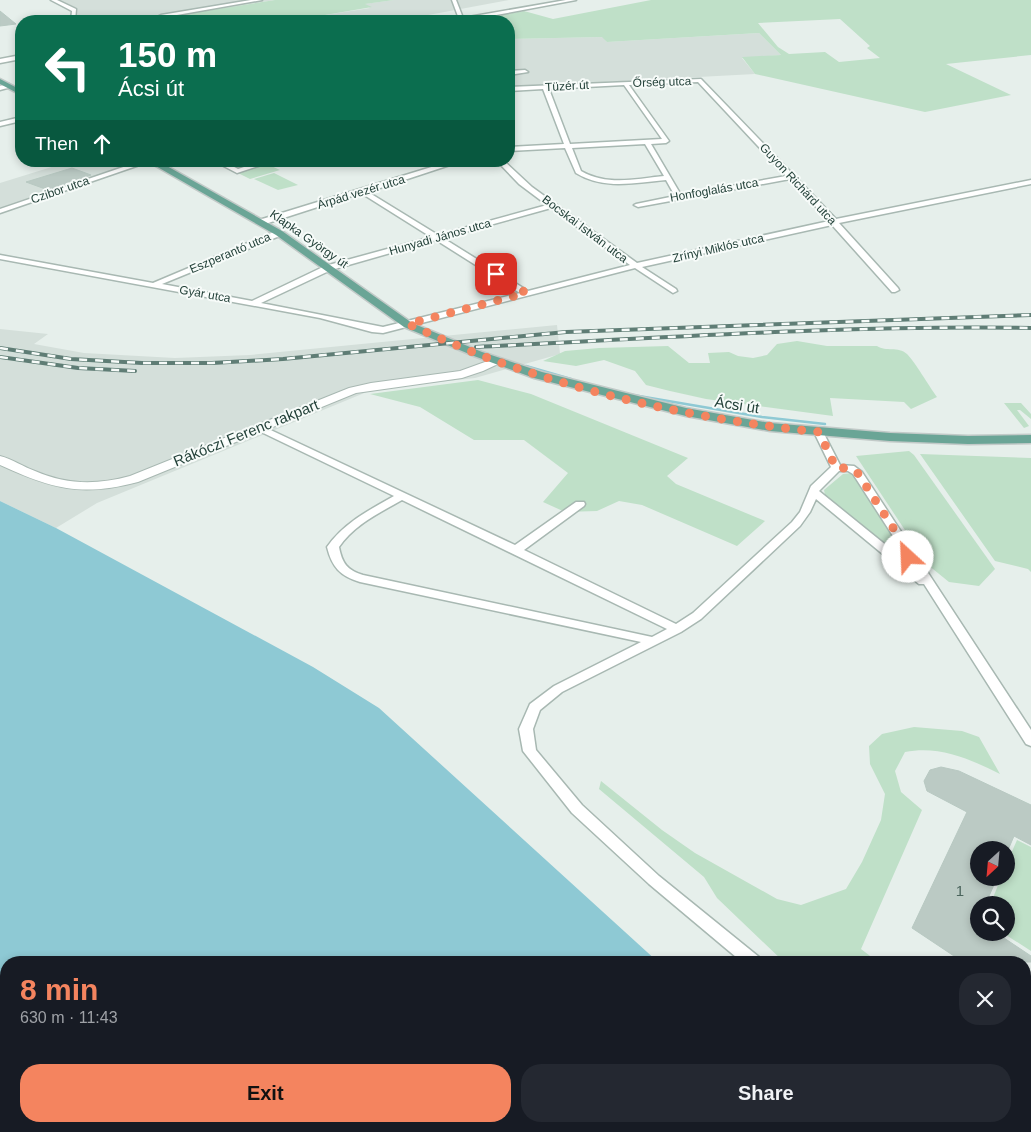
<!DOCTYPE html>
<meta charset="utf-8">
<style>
:root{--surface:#171b24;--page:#242831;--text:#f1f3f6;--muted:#9ea1a6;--accent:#f4845f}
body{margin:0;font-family:Helvetica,sans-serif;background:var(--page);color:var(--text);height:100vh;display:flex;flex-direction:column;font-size:19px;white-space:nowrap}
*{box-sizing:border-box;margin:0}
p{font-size:16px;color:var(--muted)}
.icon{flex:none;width:28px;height:28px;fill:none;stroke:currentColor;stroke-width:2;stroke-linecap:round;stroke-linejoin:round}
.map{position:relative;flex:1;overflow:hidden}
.sheet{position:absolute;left:0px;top:956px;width:1031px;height:176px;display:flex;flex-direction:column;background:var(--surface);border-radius:20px 20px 0 0;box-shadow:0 2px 8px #0003}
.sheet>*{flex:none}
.banner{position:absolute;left:15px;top:15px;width:500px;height:152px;border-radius:20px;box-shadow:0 2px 8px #0003;background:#0b6e4f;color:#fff;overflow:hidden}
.needle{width:32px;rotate:206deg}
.controls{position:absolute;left:970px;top:841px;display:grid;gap:10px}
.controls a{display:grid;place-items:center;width:45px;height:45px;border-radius:50%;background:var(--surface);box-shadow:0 2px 8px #0003;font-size:25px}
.pin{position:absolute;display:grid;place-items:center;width:42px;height:42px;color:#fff;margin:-21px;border-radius:10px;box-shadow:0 2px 8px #0006}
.me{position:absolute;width:55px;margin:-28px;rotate:335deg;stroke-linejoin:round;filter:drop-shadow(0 0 4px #0008)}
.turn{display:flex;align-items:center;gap:18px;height:105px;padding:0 20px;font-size:22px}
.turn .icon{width:65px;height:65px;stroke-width:2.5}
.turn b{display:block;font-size:35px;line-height:42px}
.then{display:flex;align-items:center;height:48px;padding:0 20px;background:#0003;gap:10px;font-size:19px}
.round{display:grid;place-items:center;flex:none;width:52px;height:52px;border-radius:20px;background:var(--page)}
.head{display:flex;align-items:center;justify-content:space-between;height:85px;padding:0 20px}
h1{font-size:30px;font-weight:700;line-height:38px;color:var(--accent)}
.cta{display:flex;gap:10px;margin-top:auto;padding:10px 20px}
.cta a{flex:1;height:58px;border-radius:20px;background:var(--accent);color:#111;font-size:20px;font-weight:700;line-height:58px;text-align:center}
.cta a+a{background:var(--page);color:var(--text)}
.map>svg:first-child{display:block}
</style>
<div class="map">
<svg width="1031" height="1132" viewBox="0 0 1031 1132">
<rect width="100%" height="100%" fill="#e6efeb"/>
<g fill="#d4dfda">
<path d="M 57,0 L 275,0 L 161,18 L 164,21 L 77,21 L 77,8 Z"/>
<path d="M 394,0 L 509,0 L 396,21 L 335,21 L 325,15 L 370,8 L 364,4 Z"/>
<path d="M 759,33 L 781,55 L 742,58 L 755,74 L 509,87 L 509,39 L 603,37 L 607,42 Z"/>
<path d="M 71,161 L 141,161 L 0,209 L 0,183 Z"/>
<path d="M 557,325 L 560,354 L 475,378 L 374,389 L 97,503 L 56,528 L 0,501 L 0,329 L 48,334 L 34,344 L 84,353 L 175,358 L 250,355 Z"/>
</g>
<g fill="#bfe0c8" fill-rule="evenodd">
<path d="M 275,0 L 394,0 L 365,4 L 372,7 L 325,15 L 335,21 L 164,21 L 161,18 Z"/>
<path d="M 651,0 L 1031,0 L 1031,55 L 946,64 L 1011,95 L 925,112 L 755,74 L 742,57 L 781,55 L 759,33 L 607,42 L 602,37 L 509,39 L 509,21 L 464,21 L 524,11 L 553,19 ZM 840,19 L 870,46 L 867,48 L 880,58 L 839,62 L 825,52 L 789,54 L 778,47 L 758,23 Z"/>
<path d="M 267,164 L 280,170 L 250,179 L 238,173 Z"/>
<path d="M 274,173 L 298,185 L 278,190 L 254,179 Z"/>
<path d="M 797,341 L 827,346 L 877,346 C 886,352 898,346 907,354 C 915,362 929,386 937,397 L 911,409 L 904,402 L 830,398 L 833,416 L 706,399 L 670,391 L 646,385 L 635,371 L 604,360 L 576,366 L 543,361 L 565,351 L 599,348 L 668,346 L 689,363 L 710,363 L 708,353 L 729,352 L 738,356 L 753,358 L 767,355 L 777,344 Z"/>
<path d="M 478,380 L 531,394 L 688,458 L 667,476 L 676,484 L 765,521 L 737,546 L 642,505 L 619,501 L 597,511 L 565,512 L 543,502 L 568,473 L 524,440 L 474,440 L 420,407 L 370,394 Z"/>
<path d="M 1004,403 L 1021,403 L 1031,414 L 1031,419 L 1020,410 L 1017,410 L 1029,426 L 1024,428 Z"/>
<path d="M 909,451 L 914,455 L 995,569 L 979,586 L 949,582 L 928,565 L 856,456 Z"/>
<path d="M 920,454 L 1031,458 L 1031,572 L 1028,569 L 995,561 Z"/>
<path d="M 852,473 L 855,474 L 907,555 L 900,557 L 825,495 L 824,490 L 843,474 Z"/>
<path d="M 914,727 L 962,731 L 979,737 L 1000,774 C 970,759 939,745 905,752 L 895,771 L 901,792 L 922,810 L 861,949 L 878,962 L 784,962 L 717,898 L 704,877 L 599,789 L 601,781 L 662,830 L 695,853 L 777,899 L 801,905 L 846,889 L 862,862 L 881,820 L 885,794 L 870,764 L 869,746 L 882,734 Z"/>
<path d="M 1017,840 L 1031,847 L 1031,951 L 1003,933 L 1006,932 L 1006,905 L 990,905 L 1001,878 L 1006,878 L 1006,865 Z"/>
<path d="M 1025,1070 L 1031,1075 L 1031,1132 L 1016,1132 L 1007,1126 L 1025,1126 Z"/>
</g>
<path fill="#8ec9d4" d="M 0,501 L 56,528 L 313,667 L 379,708 L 658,962 L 6,962 L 6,1126 L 838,1126 L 844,1132 L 0,1132 Z"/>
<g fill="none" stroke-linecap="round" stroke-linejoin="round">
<g stroke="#8ec9d4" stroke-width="2.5">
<path d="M 526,366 L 571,379"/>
<path d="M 633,395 L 762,417 L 825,424"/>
</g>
</g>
<g fill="#bbcac4" stroke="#b8c9c2">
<path d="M 0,11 L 16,24 L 0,26 Z"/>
<path d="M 72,168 L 91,175 L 48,190 L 26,182 Z"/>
<path d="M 941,767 L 959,771 L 1031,805 L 1031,845 L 1014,836 L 1008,850 L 979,850 L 979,878 L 997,878 L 985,905 L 979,905 L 979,932 L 995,932 L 1031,956 L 1031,962 L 963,962 L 912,928 L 967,812 L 927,791 L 924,781 L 930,770 Z"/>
</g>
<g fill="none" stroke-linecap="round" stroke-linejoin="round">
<g stroke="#a8b8b2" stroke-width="3">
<g id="minor">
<path d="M 51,0 L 57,0 L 76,9 L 75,21 L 71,21 L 72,11 Z"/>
<path d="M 251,0 L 262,0 L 160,18 L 163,21 L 158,21 L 155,18 L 161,15 Z"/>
<path d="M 452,0 L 456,0 L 463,18 L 566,0 L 576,0 L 464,21 L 454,21 L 459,19 Z"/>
<path d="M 21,55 L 21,59 L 0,63 L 0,59 Z"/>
<path d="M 509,71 L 525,70 L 528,72 L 509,75 Z"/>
<path d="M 701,79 L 836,219 L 1031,180 L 1031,184 L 839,223 L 898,288 L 899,290 L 895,292 L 892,292 L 832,225 L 642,267 L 676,289 L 677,291 L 673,293 L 635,268 L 383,333 L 372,332 L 320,318 L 0,259 L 0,255 L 153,283 L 276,231 L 282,231 L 282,235 L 162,284 L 252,301 L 325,266 L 431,237 L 361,193 L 265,224 L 259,224 L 259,220 L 451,161 L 462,161 L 368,192 L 438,235 L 547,205 L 519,184 L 497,161 L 504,161 L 532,187 L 637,263 L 829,221 L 790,179 L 638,207 L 634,205 L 636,204 L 675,196 L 666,180 C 634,183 604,190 576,173 L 565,148 L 509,151 L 509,147 L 564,144 L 543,89 L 509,91 L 509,87 ZM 698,82 L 786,176 L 681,195 L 651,144 L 666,143 L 669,141 L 629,85 ZM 624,85 L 662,139 L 570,144 L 549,89 ZM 645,144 L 664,176 C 635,179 607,186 581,171 L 572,148 ZM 551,208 L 630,265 L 528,291 L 443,238 ZM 436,240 L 520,293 L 383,327 L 261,303 L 331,270 Z"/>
<path d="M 9,84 L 11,87 L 0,90 L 0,86 Z"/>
<path d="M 21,117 L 21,121 L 0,126 L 0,122 Z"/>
<path d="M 509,127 L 512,129 L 512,136 L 509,138 Z"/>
<path d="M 141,161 L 151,161 L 0,213 L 0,209 Z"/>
<path d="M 214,161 L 223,161 L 238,169 L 262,161 L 273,161 L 237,173 Z"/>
<path d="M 260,425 L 515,545 L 576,502 L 584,502 L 585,504 L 584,506 L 524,550 L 676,624 L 693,613 L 792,522 L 800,512 L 811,486 L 831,467 L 814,432 L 819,429 L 822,430 L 840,465 L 854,466 L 862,472 L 1031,730 L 1031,746 L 1026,744 L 924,584 L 919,584 L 816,499 L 810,512 L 800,526 L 701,619 L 681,632 L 562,692 L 540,710 L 533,729 L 536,750 L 582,805 L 659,876 L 759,957 L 761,962 L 742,962 L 649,884 L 572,813 L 523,751 L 519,729 L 530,704 L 554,686 L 641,642 L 360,582 C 340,576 332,567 327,547 C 344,523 369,510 394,496 L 257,430 L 255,428 ZM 839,471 L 848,471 L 853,474 L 913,567 L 819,491 ZM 402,500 L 667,629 L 652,637 L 363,575 C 347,570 342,563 339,547 C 354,525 379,513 402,500 Z"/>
<path d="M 940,1126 L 962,1126 L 965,1132 L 943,1132 Z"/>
</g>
</g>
<g stroke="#a8b8b2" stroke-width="2">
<path id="tertiary" d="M 496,358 L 501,361 L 500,363 L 483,371 L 462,378 L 356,393 L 138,482 C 82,497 52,489 0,465 L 0,456 C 12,459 24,467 35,471 C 67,485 97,485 130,476 L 349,388 L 371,383 L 460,371 Z"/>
</g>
<g stroke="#c2cac8" stroke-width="3">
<g id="primary">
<path d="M 0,79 L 21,90 L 21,95 L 0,84 Z"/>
<path d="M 147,161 L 158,161 L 282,231 L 412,323 L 482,352 L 542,372 L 686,408 L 770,423 L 890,433 L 968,436 L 1031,435 L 1031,443 L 968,444 L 890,441 L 770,431 L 686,416 L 534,378 L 474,356 L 404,327 L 276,235 Z"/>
</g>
</g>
<use href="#minor" fill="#fff" fill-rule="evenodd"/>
<use href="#tertiary" fill="#fff" fill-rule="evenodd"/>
<use href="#primary" fill="#6aa596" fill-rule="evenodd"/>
<g stroke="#5f7d75" stroke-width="4">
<g id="rail">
<path d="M 476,347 C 661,338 846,325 1031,328"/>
<path d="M 0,348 L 71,359 L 142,363 L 212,363 L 283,359 L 566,332 L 1031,315"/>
<path d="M 0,357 L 78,368 L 135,371"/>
</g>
</g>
<use href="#rail" stroke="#f7fbf9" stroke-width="2.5" stroke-dasharray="8" stroke-linecap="butt"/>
</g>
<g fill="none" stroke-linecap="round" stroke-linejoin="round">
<path stroke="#f4845f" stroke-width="9" stroke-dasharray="0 16.2" d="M 496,274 L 526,293 L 408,324 C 437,337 466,350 496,361 C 600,398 710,421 819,432 L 836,468 L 850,468 L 857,472 L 910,554 L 908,557"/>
</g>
<g text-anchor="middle" stroke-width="4" stroke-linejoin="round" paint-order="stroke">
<g font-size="12" fill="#24423a" stroke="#f7fbf9">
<text transform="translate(662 82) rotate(-2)" y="4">Őrség utca</text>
<text transform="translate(567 86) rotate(-3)" y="4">Tüzér út</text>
<text transform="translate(798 184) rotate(47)" y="4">Guyon Richárd utca</text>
<text transform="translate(60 190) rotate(-19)" y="4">Czibor utca</text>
<text transform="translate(714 190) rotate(-10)" y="4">Honfoglalás utca</text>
<text transform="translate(361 192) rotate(-17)" y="4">Árpád vezér utca</text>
<text transform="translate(585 229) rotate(37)" y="4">Bocskai István utca</text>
<text transform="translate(440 237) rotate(-16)" y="4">Hunyadi János utca</text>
<text transform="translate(309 239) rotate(35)" y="4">Klapka György út</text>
<text transform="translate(718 248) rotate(-13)" y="4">Zrínyi Miklós utca</text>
<text transform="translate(230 253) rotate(-23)" y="4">Eszperantó utca</text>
<text transform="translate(205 294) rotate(10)" y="4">Gyár utca</text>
</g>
<g font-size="15" fill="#24423a" stroke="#f7fbf9">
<text transform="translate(737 405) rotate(9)" y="5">Ácsi út</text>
<text transform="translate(246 433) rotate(-22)" y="5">Rákóczi Ferenc rakpart</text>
</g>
<g font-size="15" fill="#4a645c">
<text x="960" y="896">1</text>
</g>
</g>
</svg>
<div class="controls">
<a><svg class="needle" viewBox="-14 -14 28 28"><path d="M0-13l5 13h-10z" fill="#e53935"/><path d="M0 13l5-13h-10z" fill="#9ea1a6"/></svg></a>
<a><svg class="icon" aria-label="search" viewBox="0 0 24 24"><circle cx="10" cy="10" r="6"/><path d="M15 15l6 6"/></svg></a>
</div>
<div class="pin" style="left:496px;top:274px;background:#d93025"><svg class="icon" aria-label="arrive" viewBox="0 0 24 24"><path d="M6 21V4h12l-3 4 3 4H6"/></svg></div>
<svg class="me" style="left:908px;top:557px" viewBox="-20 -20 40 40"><circle r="19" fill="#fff"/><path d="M0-13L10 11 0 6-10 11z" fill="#f4845f"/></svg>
<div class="banner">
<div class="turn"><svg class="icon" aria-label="left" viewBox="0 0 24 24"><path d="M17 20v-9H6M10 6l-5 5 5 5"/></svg><div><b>150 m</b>Ácsi út</div></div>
<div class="then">Then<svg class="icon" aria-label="ahead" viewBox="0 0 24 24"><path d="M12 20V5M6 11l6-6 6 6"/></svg></div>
</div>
<section class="sheet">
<div class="head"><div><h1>8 min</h1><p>630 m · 11:43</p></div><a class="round"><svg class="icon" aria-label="close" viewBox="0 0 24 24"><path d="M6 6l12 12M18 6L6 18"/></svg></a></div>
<div class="cta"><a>Exit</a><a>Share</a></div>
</section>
</div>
